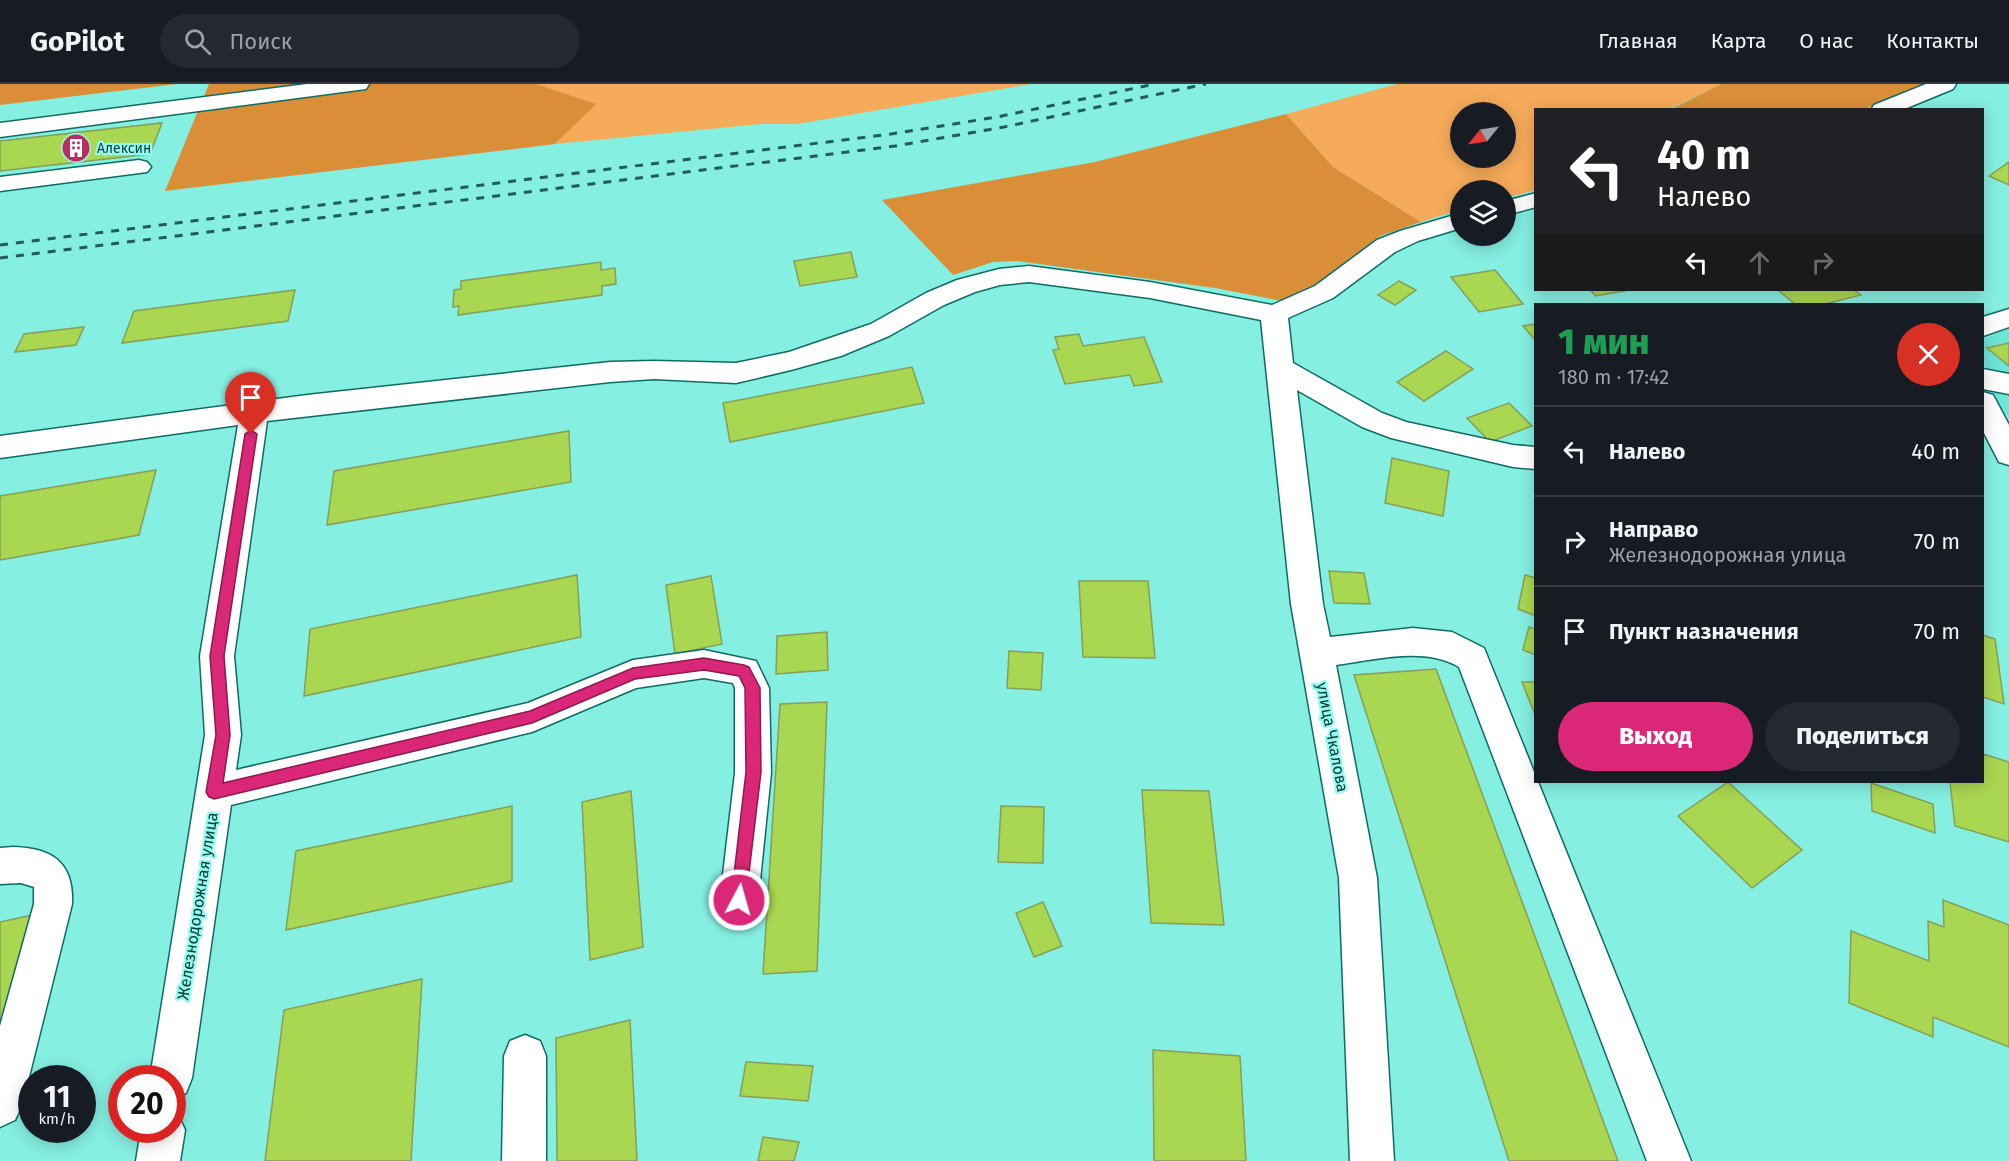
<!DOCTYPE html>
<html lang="ru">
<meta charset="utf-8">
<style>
:root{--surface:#171b24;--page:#242831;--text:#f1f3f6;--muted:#9ea1a6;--line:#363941;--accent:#db2777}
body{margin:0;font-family:"Fira Sans",sans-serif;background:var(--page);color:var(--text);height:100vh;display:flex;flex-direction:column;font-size:22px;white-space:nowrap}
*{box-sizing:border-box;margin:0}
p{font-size:20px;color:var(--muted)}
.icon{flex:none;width:33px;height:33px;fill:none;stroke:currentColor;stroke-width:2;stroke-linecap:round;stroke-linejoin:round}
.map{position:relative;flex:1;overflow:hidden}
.details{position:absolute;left:1534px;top:219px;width:450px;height:480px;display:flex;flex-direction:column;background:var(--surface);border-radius:0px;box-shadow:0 3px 15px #0003}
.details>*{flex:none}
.hud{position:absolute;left:1534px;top:24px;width:450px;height:183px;border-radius:0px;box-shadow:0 3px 15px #0003;background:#202124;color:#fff;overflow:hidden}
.needle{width:39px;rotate:240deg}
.controls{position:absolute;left:1450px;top:18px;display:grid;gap:12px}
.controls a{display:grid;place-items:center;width:66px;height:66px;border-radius:50%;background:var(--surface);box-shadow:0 3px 15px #0003;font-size:30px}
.speed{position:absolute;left:18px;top:981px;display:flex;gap:12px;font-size:30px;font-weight:700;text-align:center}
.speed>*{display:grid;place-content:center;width:78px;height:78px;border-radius:50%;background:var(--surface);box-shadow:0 3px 15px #0003;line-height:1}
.speed small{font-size:15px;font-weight:400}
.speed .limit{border:9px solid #d22;background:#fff;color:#111}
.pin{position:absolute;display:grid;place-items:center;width:51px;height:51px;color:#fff;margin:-62px -26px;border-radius:50% 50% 50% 0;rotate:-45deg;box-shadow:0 0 6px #0007}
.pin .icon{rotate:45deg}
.me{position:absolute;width:66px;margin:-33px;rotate:6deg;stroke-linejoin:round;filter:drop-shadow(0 0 4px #0008)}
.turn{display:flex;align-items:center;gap:21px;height:126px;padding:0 24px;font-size:27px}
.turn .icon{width:78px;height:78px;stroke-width:2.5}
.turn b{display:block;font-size:42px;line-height:51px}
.lanes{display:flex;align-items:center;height:57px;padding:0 24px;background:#0003;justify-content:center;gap:30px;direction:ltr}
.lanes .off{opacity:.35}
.round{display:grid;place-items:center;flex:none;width:63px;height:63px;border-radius:32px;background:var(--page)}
.summary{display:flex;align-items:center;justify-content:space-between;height:102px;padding:0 24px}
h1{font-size:36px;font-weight:800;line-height:45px;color:#1e9e55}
.primary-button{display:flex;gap:12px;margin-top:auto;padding:12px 24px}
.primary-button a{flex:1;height:69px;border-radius:36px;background:var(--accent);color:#fff;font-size:24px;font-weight:800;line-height:69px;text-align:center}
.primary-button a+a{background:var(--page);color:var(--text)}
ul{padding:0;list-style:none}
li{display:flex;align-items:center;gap:18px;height:90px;padding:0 24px;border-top:2px solid var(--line)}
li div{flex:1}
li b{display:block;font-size:22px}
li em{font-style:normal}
header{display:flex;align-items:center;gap:36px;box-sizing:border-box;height:84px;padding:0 30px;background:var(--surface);border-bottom:2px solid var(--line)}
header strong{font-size:28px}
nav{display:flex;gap:33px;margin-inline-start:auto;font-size:21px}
.search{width:420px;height:54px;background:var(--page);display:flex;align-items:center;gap:15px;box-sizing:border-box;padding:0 21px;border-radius:33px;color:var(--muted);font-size:22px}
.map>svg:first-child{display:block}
</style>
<header>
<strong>GoPilot</strong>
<div class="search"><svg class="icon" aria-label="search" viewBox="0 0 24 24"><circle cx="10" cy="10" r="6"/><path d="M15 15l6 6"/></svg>Поиск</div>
<nav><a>Главная</a><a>Карта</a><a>О нас</a><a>Контакты</a></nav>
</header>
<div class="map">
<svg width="2009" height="1077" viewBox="0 0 2009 1077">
<rect width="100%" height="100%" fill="#85efe2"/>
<path fill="#6de5d7" d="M 2009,244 L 2009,331 L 2000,329 L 1983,272 L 1983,256 Z"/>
<g fill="#f6ab5a" fill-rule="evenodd">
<path d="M 536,0 L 1031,0 L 797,40 L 761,40 L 555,60 L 595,20 Z"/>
<path d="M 1397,0 L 1721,0 L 1670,25 L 1536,26 L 1536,106 L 1506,114 L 1506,106 L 1461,106 L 1461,125 L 1421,138 L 1333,83 L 1286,30 ZM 1461,28 L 1506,28 L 1506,74 L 1461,74 Z"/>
</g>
<g fill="#da8e38">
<path d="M 0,0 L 177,0 L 0,21 Z"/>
<path d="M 209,0 L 536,0 L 596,20 L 555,60 L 165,107 Z"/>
<path d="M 1721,0 L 1934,0 L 1864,25 L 1670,26 Z"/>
<path d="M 1286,30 L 1333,83 L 1421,138 L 1380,152 L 1314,202 L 1282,217 L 1215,204 L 1017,177 L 993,178 L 953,191 L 882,116 L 1095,78 Z"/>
</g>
<g fill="#aad751" stroke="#859f58" stroke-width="1.5">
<path d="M 162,39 L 150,70 L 0,87 L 0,57 Z"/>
<path d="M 2009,78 L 2009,101 L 1989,92 Z"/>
<path d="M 851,168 L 857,193 L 800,202 L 794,177 Z"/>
<path d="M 601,178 L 601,186 L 615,184 L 616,200 L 602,202 L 602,211 L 458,231 L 459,222 L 453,223 L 454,206 L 461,205 L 461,197 Z"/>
<path d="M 1495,186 L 1523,220 L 1479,228 L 1451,193 Z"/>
<path d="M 1399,197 L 1416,206 L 1395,221 L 1378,211 Z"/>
<path d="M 295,206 L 288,237 L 122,259 L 134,227 Z"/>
<path d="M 1590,206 L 1629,206 L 1596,212 Z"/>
<path d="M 1778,206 L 1854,206 L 1861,211 L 1825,220 L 1795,220 Z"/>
<path d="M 1536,240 L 1536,257 L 1523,242 Z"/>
<path d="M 84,243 L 76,261 L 15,268 L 24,250 Z"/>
<path d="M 1079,250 L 1083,262 L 1144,253 L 1162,298 L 1134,302 L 1130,291 L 1065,300 L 1053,266 L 1059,265 L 1055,253 Z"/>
<path d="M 2009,259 L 2009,282 L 1987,264 Z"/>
<path d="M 1446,267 L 1473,285 L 1424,317 L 1397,298 Z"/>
<path d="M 912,283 L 924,319 L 730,358 L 723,319 Z"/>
<path d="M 1509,319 L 1532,342 L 1490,358 L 1467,334 Z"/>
<path d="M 569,347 L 571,398 L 327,441 L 334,387 Z"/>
<path d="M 1392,374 L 1449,387 L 1443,432 L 1385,419 Z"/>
<path d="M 156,386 L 139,451 L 0,476 L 0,412 Z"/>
<path d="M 1329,487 L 1364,489 L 1370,520 L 1334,519 Z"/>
<path d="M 577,491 L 581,553 L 304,612 L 310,545 Z"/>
<path d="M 1525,491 L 1536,494 L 1536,532 L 1518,525 Z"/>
<path d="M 711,492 L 722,560 L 675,570 L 666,501 Z"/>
<path d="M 1079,497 L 1148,497 L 1155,574 L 1083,573 Z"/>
<path d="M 1529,543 L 1536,545 L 1536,571 L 1523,566 Z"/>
<path d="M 827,548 L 828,586 L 776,590 L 777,552 Z"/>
<path d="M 1983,551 L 1995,555 L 2004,620 L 1983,613 Z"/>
<path d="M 1009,567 L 1043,569 L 1041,606 L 1007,604 Z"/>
<path d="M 1436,585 L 1618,1077 L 1509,1077 L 1354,591 Z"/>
<path d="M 1522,598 L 1536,598 L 1536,633 Z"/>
<path d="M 827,618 L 817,887 L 763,890 L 780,620 Z"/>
<path d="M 1983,670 L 2009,678 L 2009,758 L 1955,742 L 1950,698 L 1983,698 Z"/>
<path d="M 1728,698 L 1802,766 L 1752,804 L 1678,732 Z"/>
<path d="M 1871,699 L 1933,720 L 1935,749 L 1872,727 Z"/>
<path d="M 1142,706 L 1209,707 L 1224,841 L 1151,839 Z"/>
<path d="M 631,707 L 643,863 L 590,876 L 582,718 Z"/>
<path d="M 512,722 L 512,797 L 286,846 L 296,767 Z"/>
<path d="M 1001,722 L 1044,723 L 1043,779 L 998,778 Z"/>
<path d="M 1943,816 L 2009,841 L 2009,963 L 1933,933 L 1933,953 L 1849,919 L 1851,847 L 1929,877 L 1928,837 L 1944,843 Z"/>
<path d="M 1043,818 L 1062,862 L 1034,873 L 1016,829 Z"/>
<path d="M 42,829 L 0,982 L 0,838 Z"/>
<path d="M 422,895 L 411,1077 L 265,1077 L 284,926 Z"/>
<path d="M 630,936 L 637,1077 L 557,1077 L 556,954 Z"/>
<path d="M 1153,966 L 1240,972 L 1246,1077 L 1154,1077 Z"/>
<path d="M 746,978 L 813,982 L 808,1017 L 740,1012 Z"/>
<path d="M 763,1053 L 799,1058 L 794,1077 L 758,1077 Z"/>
</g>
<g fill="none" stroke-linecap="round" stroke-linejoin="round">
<g stroke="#0f6c64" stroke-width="3">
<g id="minor">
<path d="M 307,0 L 369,0 L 366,5 L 358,6 L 0,53 L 0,39 Z"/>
<path d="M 1926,0 L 1956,0 L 1953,5 L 1902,26 L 1871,26 L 1874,21 Z"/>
<path d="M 139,76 L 147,78 L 151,83 L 147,88 L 0,107 L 0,93 Z"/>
<path d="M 1536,109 L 1536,123 L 1506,131 L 1506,117 Z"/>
<path d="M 1461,129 L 1461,144 L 1418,157 L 1395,168 L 1333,214 L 1288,234 L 1293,279 L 1382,329 L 1406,338 L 1513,361 L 1536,363 L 1536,385 L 1513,383 L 1391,354 L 1362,343 L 1297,306 L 1323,520 L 1330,553 L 1413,544 L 1452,548 L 1484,564 L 1691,1077 L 1647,1077 L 1459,583 C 1424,562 1374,576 1336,581 L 1377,794 L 1394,1077 L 1350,1077 L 1339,794 L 1291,520 L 1261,236 L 1150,214 L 1029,198 L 1000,201 L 975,208 L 944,221 L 889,252 L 841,272 L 791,286 L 736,299 L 654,295 L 610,298 L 267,337 L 234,572 L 241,651 L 236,686 L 528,619 L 633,576 L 704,566 L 756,577 L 769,604 L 771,689 L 758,816 L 753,829 L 739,835 L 725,829 L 720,816 L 735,689 L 735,604 L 733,599 L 704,594 L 636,604 L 532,648 L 231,721 L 192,994 L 186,1009 L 172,1015 L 172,994 L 150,994 L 205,651 L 200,572 L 238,341 L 0,374 L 0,352 L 307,311 L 610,278 L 654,277 L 736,279 L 789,268 L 871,240 L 926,209 L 957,196 L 999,185 L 1029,182 L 1150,198 L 1272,221 L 1315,202 L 1377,156 L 1400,147 Z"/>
<path d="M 2009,225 L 2009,243 L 1983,252 L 1983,233 Z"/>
<path d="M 1983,285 L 2009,290 L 2009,310 L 1983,305 Z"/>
<path d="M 1983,308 L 1993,311 L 2009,341 L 2009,381 L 1999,378 L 1983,347 Z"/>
<path d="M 13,763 C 53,764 74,779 72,820 L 22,1021 L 15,1036 L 0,1043 L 0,942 L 34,820 L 34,803 L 21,799 L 0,800 L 0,764 Z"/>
<path d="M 525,951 L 540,957 L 546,972 L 546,1077 L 502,1077 L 504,972 L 510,957 Z"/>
<path d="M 172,1028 L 178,1031 L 185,1046 L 180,1077 L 136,1077 L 141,1046 L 172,1046 Z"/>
</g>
</g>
<use href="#minor" fill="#fff" fill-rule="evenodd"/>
<g stroke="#215c56" stroke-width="3" stroke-dasharray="8 8" stroke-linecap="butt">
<path d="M 0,161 L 891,50 L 997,33 L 1155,0"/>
<path d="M 0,174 L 895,62 L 1004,43 L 1206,0"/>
</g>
</g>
<path fill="#db2777" stroke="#8e194d" stroke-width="1.5" d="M 251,346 L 257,350 L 224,572 L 230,651 L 223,699 L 530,627 L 633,584 L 704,574 L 744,581 L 749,583 L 760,604 L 761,688 L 745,822 L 739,824 L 733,822 L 731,816 L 746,688 L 745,604 L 739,592 L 704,586 L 635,595 L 532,639 L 214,715 L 209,713 L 206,708 L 216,651 L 210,572 L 245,350 Z"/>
<defs>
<g id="building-disc" transform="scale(1.5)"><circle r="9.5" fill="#bb2d5d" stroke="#92fcf0"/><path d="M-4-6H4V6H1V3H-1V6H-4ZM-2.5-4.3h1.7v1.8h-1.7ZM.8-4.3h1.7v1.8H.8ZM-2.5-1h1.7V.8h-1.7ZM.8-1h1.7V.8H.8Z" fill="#fff"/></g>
</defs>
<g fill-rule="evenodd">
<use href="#building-disc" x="76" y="64"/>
</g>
<g text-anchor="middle" stroke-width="4.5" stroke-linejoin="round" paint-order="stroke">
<g font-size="14" fill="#0a3a36" stroke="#92fcf0" text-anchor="start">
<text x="97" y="69">Алексин</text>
</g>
<g font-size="16" fill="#0a3a36" stroke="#92fcf0">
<text transform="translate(1333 653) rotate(79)" y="6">улица Чкалова</text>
<text transform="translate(197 822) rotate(-81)" y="6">Железнодорожная улица</text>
</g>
</g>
</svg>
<div class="controls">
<a><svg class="needle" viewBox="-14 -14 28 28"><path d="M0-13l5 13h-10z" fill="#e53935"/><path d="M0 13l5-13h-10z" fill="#9ea1a6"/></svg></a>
<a><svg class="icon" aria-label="layers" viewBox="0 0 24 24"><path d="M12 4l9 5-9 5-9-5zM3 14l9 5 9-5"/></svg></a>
</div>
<div class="speed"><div>11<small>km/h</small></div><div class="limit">20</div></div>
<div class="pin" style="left:251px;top:350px;background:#d93025"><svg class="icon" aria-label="arrive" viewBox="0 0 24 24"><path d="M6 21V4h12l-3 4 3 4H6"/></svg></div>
<svg class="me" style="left:739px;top:816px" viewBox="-20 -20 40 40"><circle r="17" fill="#db2777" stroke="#fff" stroke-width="3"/><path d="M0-11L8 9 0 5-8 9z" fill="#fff"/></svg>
<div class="hud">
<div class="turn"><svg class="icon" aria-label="left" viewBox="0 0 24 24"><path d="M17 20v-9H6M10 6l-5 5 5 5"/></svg><div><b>40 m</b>Налево</div></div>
<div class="lanes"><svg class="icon" aria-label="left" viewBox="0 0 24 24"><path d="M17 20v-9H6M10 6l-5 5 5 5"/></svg><svg class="icon off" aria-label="ahead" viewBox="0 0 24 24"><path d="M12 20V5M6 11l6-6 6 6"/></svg><svg class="icon off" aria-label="right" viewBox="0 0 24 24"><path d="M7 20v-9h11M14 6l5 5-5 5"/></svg></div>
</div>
<section class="details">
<div class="summary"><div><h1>1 мин</h1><p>180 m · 17:42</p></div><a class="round" style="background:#d93025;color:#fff"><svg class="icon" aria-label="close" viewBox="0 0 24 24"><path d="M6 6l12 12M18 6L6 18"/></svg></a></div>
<ul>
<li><svg class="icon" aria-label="left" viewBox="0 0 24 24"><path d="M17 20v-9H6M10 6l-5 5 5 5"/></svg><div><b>Налево</b></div><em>40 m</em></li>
<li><svg class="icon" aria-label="right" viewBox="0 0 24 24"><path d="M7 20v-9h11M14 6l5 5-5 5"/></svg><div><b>Направо</b><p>Железнодорожная улица</p></div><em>70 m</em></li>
<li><svg class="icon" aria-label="arrive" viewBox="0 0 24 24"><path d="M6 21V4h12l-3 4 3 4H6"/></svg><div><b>Пункт назначения</b></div><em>70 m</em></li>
</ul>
<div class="primary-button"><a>Выход</a><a>Поделиться</a></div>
</section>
</div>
